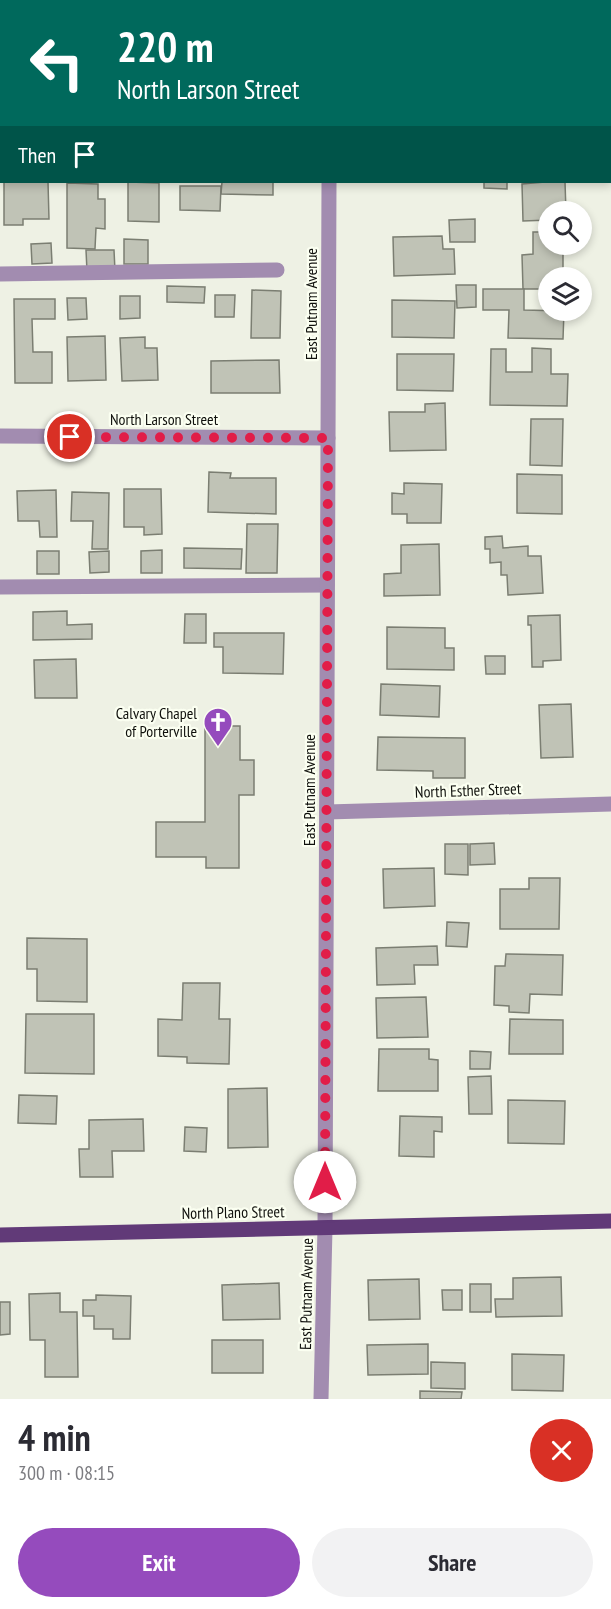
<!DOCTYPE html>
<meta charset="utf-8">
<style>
:root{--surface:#fff;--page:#f2f2f3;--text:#2b2b33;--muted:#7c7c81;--accent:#954bbd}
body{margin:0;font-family:"PT Sans Narrow",sans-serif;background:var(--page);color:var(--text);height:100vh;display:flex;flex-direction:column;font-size:22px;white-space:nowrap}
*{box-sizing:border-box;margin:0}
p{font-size:20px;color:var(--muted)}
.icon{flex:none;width:33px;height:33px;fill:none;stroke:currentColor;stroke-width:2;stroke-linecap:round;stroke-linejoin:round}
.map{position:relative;height:1399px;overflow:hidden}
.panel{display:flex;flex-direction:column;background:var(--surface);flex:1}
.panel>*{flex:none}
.top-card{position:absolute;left:0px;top:0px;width:612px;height:183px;box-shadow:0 3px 9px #0003;background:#00695c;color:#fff;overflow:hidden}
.tools{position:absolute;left:538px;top:201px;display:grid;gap:12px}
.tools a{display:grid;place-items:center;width:54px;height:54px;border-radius:50%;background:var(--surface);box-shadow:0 3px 9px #0003;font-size:30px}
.pin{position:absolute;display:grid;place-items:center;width:51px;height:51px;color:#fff;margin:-26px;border:3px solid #fff;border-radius:50%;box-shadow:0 2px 6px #0007}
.me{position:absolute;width:66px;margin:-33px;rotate:0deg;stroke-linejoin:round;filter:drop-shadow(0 0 4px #0008)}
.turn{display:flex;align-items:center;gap:21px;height:126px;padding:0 18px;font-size:27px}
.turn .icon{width:78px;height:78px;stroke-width:2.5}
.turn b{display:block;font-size:42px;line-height:51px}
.then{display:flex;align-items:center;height:57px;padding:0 18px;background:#0003;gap:12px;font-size:22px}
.round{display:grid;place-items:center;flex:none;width:63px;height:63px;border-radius:32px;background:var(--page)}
.summary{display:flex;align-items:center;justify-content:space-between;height:102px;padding:0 18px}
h1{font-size:36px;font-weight:700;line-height:45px}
.primary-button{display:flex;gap:12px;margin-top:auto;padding:12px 18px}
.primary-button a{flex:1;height:69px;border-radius:36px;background:var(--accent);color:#fff;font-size:24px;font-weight:700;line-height:69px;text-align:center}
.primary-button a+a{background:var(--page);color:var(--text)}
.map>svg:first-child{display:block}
</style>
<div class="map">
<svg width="611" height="1399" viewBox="0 0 611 1399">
<rect width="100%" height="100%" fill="#eef1e4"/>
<g fill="#c0c3b6" stroke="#7b7e72" stroke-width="1.5">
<path d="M 4,182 L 48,182 L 49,219 L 23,219 L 23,225 L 4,225 Z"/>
<path d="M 128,182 L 159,183 L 159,222 L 128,221 Z"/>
<path d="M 222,182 L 273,182 L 273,195 L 221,194 Z"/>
<path d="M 484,182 L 507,182 L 507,189 L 484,188 Z"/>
<path d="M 545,182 L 565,182 L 566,212 L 549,212 L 549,220 L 523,221 L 522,184 Z"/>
<path d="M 67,183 L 98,184 L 98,199 L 105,199 L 105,229 L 96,228 L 95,249 L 67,248 Z"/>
<path d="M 180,186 L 221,186 L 220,211 L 180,210 Z"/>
<path d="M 475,219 L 475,242 L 450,242 L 449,220 Z"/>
<path d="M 533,232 L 549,232 L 549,244 L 563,244 L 563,278 L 549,278 L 549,289 L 523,289 L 522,255 L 533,254 Z"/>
<path d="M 442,236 L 443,249 L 454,249 L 455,274 L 394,276 L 393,237 Z"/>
<path d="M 124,239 L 148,240 L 148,264 L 124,264 Z"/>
<path d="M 51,243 L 52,263 L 32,264 L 31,244 Z"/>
<path d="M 86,250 L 114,250 L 115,271 L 87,271 Z"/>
<path d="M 456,285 L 476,285 L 476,307 L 457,308 Z"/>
<path d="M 167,286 L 205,287 L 204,303 L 167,302 Z"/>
<path d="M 483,289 L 524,289 L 524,310 L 564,311 L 563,339 L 508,338 L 509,310 L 483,310 Z"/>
<path d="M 252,290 L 281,291 L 280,338 L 251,338 Z"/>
<path d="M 215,295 L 235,295 L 234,317 L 215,317 Z"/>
<path d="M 120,296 L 140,296 L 140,318 L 120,319 Z"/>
<path d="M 67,298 L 86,298 L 87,319 L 68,320 Z"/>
<path d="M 14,299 L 55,299 L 55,319 L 32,319 L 33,352 L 52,352 L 52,383 L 15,383 Z"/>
<path d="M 392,300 L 455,301 L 454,338 L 392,337 Z"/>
<path d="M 105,336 L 106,380 L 68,381 L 67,337 Z"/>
<path d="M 145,337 L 145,348 L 157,348 L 158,380 L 122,381 L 120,338 Z"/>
<path d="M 532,348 L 551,349 L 551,374 L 568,374 L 567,406 L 490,405 L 491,349 L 506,349 L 506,372 L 532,372 Z"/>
<path d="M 397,354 L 454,354 L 453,391 L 397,390 Z"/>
<path d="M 279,360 L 280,393 L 211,393 L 211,361 Z"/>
<path d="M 445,403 L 446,450 L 390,451 L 389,412 L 425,412 L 425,404 Z"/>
<path d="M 531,419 L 563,419 L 562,466 L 530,465 Z"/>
<path d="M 209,472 L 231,473 L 230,478 L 276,478 L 276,514 L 208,512 Z"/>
<path d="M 517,474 L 562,475 L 562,514 L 517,513 Z"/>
<path d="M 404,483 L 442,484 L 441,523 L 407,523 L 407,514 L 392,514 L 392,493 L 404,494 Z"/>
<path d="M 124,489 L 161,489 L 162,534 L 144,535 L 144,527 L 124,527 Z"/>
<path d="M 56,490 L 57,537 L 40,537 L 39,521 L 18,521 L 17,491 Z"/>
<path d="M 72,492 L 109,493 L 108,549 L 92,549 L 93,521 L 71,521 Z"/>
<path d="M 247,524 L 278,524 L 277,573 L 246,573 Z"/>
<path d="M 502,536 L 503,548 L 528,546 L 528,556 L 541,556 L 543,593 L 508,595 L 507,575 L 501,575 L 501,562 L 490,563 L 490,549 L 485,549 L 485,537 Z"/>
<path d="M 439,544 L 440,595 L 384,596 L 384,574 L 401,573 L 401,545 Z"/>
<path d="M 184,548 L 242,549 L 241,569 L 184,568 Z"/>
<path d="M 162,550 L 162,573 L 141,573 L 141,551 Z"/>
<rect x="37" y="551" width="22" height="23"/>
<path d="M 109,551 L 109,572 L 90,573 L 89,552 Z"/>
<path d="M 67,611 L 67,625 L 92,624 L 92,639 L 33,640 L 33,612 Z"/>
<path d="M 185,614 L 206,614 L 206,643 L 184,643 Z"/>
<path d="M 560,615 L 561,660 L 543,661 L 543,667 L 532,667 L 531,625 L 528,625 L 528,616 Z"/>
<path d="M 387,627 L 445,628 L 445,648 L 454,648 L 454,670 L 387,669 Z"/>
<path d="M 214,633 L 284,633 L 283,674 L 223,673 L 223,647 L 214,647 Z"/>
<path d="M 485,656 L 505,656 L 505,674 L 486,674 Z"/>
<path d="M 76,659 L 77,698 L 35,698 L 34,660 Z"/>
<path d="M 381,684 L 440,686 L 439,717 L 380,715 Z"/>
<path d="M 571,704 L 573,757 L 541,758 L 539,705 Z"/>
<path d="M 205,726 L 240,726 L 240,760 L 254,760 L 254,795 L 239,795 L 239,868 L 206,868 L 206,857 L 156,857 L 156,822 L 205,822 Z"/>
<path d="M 378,737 L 465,738 L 465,778 L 433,778 L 433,771 L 377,770 Z"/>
<path d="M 494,843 L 495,864 L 470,865 L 470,844 Z"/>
<path d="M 445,844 L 468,844 L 468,875 L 445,874 Z"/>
<path d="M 434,868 L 435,906 L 384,908 L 383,869 Z"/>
<path d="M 529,878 L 560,878 L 559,929 L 500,929 L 500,889 L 529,889 Z"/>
<path d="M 447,922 L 469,923 L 467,947 L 446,946 Z"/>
<path d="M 27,938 L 87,939 L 87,1002 L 37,1001 L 37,969 L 27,969 Z"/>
<path d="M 437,946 L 438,965 L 414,965 L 415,984 L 377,985 L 376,948 Z"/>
<path d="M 506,954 L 563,955 L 562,995 L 530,994 L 529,1013 L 509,1012 L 509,1006 L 494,1005 L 495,966 L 505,966 Z"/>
<path d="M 183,983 L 220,983 L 219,1019 L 230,1019 L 229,1064 L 187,1063 L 187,1057 L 158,1056 L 158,1019 L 182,1020 Z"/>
<path d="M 426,997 L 428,1037 L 377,1038 L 376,998 Z"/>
<path d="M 26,1014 L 94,1014 L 94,1074 L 25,1073 Z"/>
<path d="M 510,1019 L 563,1020 L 563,1054 L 509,1054 Z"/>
<path d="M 379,1049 L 429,1049 L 429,1059 L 438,1060 L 438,1091 L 378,1091 Z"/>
<path d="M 470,1051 L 491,1052 L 490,1069 L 470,1069 Z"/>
<path d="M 491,1076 L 492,1114 L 469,1114 L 468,1077 Z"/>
<path d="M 267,1088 L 268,1147 L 228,1148 L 228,1089 Z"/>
<path d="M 19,1095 L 57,1096 L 56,1124 L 18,1123 Z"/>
<path d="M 508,1100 L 565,1101 L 564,1144 L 508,1143 Z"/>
<path d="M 400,1116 L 442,1117 L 442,1132 L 434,1131 L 434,1157 L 399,1156 Z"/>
<path d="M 143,1119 L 144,1151 L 112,1151 L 113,1177 L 80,1177 L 79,1149 L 89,1149 L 89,1120 Z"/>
<path d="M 185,1127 L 207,1128 L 206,1152 L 184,1151 Z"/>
<path d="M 561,1277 L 562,1316 L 496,1317 L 495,1299 L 513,1299 L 513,1278 Z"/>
<path d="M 419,1279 L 420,1319 L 369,1320 L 368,1280 Z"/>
<path d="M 279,1283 L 280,1319 L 223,1320 L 222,1285 Z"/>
<rect x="470" y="1284" width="21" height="28"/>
<path d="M 442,1290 L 462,1290 L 462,1310 L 443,1310 Z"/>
<path d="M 60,1293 L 60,1312 L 77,1312 L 78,1377 L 45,1377 L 45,1340 L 30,1340 L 29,1294 Z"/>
<path d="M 96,1295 L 131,1296 L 130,1339 L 113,1339 L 113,1329 L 94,1329 L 94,1316 L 83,1316 L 83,1300 L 96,1300 Z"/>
<path d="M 0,1302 L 10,1302 L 10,1334 L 0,1335 Z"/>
<rect x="212" y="1340" width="51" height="33"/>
<path d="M 428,1344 L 428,1374 L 368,1375 L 367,1345 Z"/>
<path d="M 512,1354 L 564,1355 L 563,1391 L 512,1390 Z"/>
<path d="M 431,1362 L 465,1363 L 465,1389 L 431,1388 Z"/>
<path d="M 420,1391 L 462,1392 L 461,1399 L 420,1399 Z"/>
</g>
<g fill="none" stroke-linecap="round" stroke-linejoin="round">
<g stroke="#a28cb0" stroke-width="15">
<path d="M 329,2 L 329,0"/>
<path d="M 0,125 L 2,125"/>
<path d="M 0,274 L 277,270"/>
<path d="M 0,436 L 328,438"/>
<path d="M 0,587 L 327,585"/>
<path d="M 327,812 L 611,804"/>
<path d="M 321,1399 L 325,1228 L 329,182"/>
</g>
<path stroke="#613a78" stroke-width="15" d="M 0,1235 L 611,1221"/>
</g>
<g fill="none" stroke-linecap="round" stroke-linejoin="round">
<path stroke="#e11d48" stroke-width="10" stroke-dasharray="0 18" d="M 70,437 L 328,438 L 325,1182"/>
</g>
<defs>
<g id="church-pin" transform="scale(1.5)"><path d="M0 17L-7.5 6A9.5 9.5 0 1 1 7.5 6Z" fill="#954bbd" stroke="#fbfff1"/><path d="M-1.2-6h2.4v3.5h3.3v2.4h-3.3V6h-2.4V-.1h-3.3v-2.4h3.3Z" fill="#fff"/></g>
</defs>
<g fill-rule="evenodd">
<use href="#church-pin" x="218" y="722"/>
</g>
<g text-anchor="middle" stroke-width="4.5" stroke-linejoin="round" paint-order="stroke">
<g font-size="16" fill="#0f100c" stroke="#fbfff1">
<text transform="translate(311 304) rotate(-90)" y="6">East Putnam Avenue</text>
<text x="164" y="425">North Larson Street</text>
<text transform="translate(309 790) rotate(-90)" y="6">East Putnam Avenue</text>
<text transform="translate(468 790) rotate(-2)" y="6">North Esther Street</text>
<text transform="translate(233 1212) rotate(-1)" y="6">North Plano Street</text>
<text transform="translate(306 1294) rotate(-89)" y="6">East Putnam Avenue</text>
</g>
<g font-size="16" fill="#0f100c" stroke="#fbfff1" text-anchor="end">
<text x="197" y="719">Calvary Chapel<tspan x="197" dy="18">of Porterville</tspan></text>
</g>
</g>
</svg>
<div class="tools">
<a><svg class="icon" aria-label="search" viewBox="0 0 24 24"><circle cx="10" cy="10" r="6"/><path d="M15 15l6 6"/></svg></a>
<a><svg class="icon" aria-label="layers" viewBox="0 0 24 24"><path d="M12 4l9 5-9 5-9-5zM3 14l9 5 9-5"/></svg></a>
</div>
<div class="pin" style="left:70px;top:437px;background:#d93025"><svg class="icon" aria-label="arrive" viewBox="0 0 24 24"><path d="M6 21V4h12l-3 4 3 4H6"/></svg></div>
<svg class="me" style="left:325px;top:1182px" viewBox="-20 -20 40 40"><circle r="19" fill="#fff"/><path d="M0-13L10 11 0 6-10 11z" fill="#e11d48"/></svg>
<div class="top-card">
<div class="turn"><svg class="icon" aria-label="left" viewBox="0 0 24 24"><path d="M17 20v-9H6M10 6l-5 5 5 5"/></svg><div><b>220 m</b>North Larson Street</div></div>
<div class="then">Then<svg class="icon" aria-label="arrive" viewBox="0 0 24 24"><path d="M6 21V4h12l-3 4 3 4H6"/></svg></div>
</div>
</div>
<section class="panel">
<div class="summary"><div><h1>4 min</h1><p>300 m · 08:15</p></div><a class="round" style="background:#d93025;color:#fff"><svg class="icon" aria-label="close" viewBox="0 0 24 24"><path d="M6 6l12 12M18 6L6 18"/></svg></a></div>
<div class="primary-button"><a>Exit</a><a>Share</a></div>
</section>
